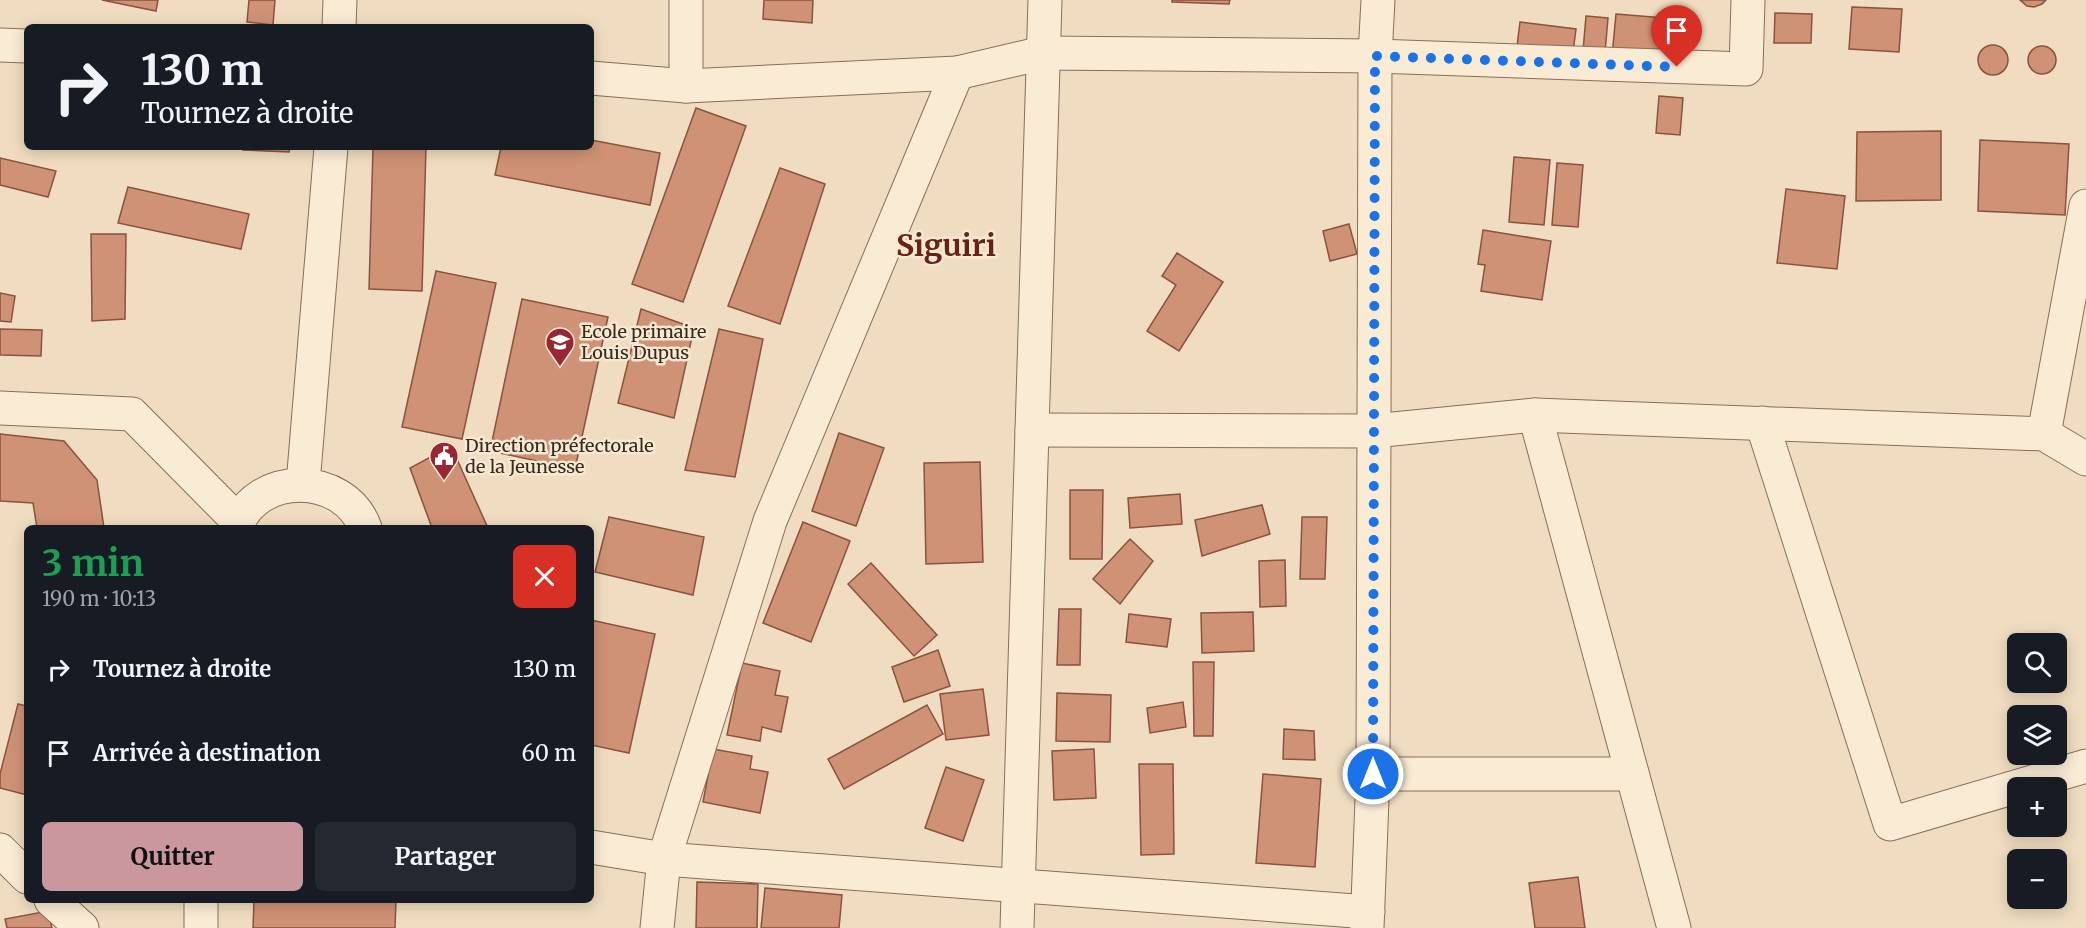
<!DOCTYPE html>
<html lang="fr">
<meta charset="utf-8">
<style>
:root{--surface:#171b24;--page:#242831;--text:#f1f3f6;--muted:#9ea1a6;--accent:#ca979e}
body{margin:0;font-family:Merriweather,serif;background:var(--page);color:var(--text);height:100vh;display:flex;flex-direction:column;font-size:22px;white-space:nowrap}
*{box-sizing:border-box;margin:0}
p{font-size:20px;color:var(--muted)}
.icon{flex:none;width:33px;height:33px;fill:none;stroke:currentColor;stroke-width:2;stroke-linecap:round;stroke-linejoin:round}
.map{position:relative;flex:1;overflow:hidden}
.details{position:absolute;left:24px;top:525px;width:570px;height:378px;display:flex;flex-direction:column;background:var(--surface);border-radius:9px;box-shadow:0 3px 15px #0003}
.details>*{flex:none}
.guide{position:absolute;left:24px;top:24px;width:570px;height:126px;border-radius:9px;box-shadow:0 3px 15px #0003;background:#171b24;color:var(--text);overflow:hidden}
.fabs{position:absolute;left:2007px;top:633px;display:grid;gap:12px}
.fabs a{display:grid;place-items:center;width:60px;height:60px;border-radius:9px;background:var(--surface);box-shadow:0 3px 15px #0003;font-size:30px}
.pin{position:absolute;display:grid;place-items:center;width:51px;height:51px;color:#fff;margin:-62px -26px;border-radius:50% 50% 50% 0;rotate:-45deg;box-shadow:0 0 6px #0007}
.pin .icon{rotate:45deg}
.me{position:absolute;width:66px;margin:-33px;rotate:0deg;stroke-linejoin:round;filter:drop-shadow(0 0 4px #0008)}
.turn{display:flex;align-items:center;gap:21px;height:126px;padding:0 18px;font-size:27px}
.turn .icon{width:78px;height:78px;stroke-width:2.5}
.turn b{display:block;font-size:42px;line-height:51px}
.round{display:grid;place-items:center;flex:none;width:63px;height:63px;border-radius:9px;background:var(--page)}
.overview{display:flex;align-items:center;justify-content:space-between;height:102px;padding:0 18px}
h1{font-size:36px;font-weight:700;line-height:45px;color:#1e9e55}
.cta{display:flex;gap:12px;margin-top:auto;padding:12px 18px}
.cta a{flex:1;height:69px;border-radius:9px;background:var(--accent);color:#111;font-size:24px;font-weight:700;line-height:69px;text-align:center}
.cta a+a{background:var(--page);color:var(--text)}
ul{padding:0;list-style:none}
li{display:flex;align-items:center;gap:18px;height:84px;padding:0 18px}
li div{flex:1}
li b{display:block;font-size:22px}
li em{font-style:normal}
.map>svg:first-child{display:block}
</style>
<div class="map">
<svg width="2086" height="928" viewBox="0 0 2086 928">
<rect width="100%" height="100%" fill="#f0ddc1"/>
<g fill="#cf9276" stroke="#8a533d" stroke-width="1.5">
<path d="M 102,0 L 158,0 L 156,11 Z"/>
<path d="M 249,0 L 275,0 L 273,25 L 247,22 Z"/>
<path d="M 764,0 L 813,0 L 812,23 L 763,19 Z"/>
<path d="M 1172,0 L 1230,0 L 1229,4 L 1172,2 Z"/>
<path d="M 2046,0 L 2042,4 L 2034,7 L 2027,6 L 2020,0 Z"/>
<path d="M 1852,7 L 1902,9 L 1899,52 L 1849,49 Z"/>
<path d="M 1775,13 L 1812,14 L 1811,43 L 1774,43 Z"/>
<path d="M 1616,14 L 1689,20 L 1685,62 L 1612,56 Z"/>
<path d="M 1586,16 L 1608,18 L 1605,53 L 1583,51 Z"/>
<path d="M 1520,22 L 1576,29 L 1572,60 L 1516,54 Z"/>
<circle cx="1993" cy="60" r="15"/>
<circle cx="2042" cy="60" r="14"/>
<path d="M 1659,96 L 1683,98 L 1680,135 L 1656,133 Z"/>
<path d="M 696,108 L 746,126 L 683,302 L 632,284 Z"/>
<path d="M 1941,131 L 1941,200 L 1856,201 L 1857,132 Z"/>
<path d="M 591,140 L 660,153 L 650,205 L 495,175 L 501,147 L 591,147 Z"/>
<path d="M 1980,140 L 2069,144 L 2065,215 L 1978,211 Z"/>
<path d="M 243,147 L 290,147 L 289,152 L 243,150 Z"/>
<path d="M 373,147 L 426,147 L 422,291 L 369,289 Z"/>
<path d="M 1514,157 L 1550,160 L 1544,225 L 1509,222 Z"/>
<path d="M 0,158 L 56,171 L 48,197 L 0,185 Z"/>
<path d="M 1557,163 L 1583,165 L 1578,227 L 1552,225 Z"/>
<path d="M 780,168 L 825,184 L 780,324 L 728,306 Z"/>
<path d="M 128,187 L 249,214 L 241,249 L 118,223 Z"/>
<path d="M 1786,189 L 1845,196 L 1837,269 L 1777,263 Z"/>
<path d="M 1349,224 L 1357,254 L 1330,261 L 1323,231 Z"/>
<path d="M 1483,230 L 1551,241 L 1542,300 L 1481,291 L 1485,265 L 1478,264 Z"/>
<path d="M 91,234 L 126,234 L 125,319 L 92,321 Z"/>
<path d="M 1177,253 L 1223,282 L 1179,351 L 1147,331 L 1176,285 L 1162,276 Z"/>
<path d="M 436,271 L 496,283 L 462,439 L 402,427 Z"/>
<path d="M 0,293 L 15,296 L 11,322 L 0,321 Z"/>
<path d="M 522,299 L 608,317 L 575,469 L 490,451 Z"/>
<path d="M 641,309 L 694,328 L 674,418 L 618,403 Z"/>
<path d="M 0,329 L 42,330 L 41,356 L 0,355 Z"/>
<path d="M 719,329 L 763,339 L 735,477 L 685,470 Z"/>
<path d="M 839,433 L 884,448 L 856,526 L 812,511 Z"/>
<path d="M 0,434 L 64,441 L 97,480 L 104,528 L 37,528 L 33,503 L 0,501 Z"/>
<path d="M 451,446 L 488,528 L 432,528 L 410,468 Z"/>
<path d="M 980,462 L 983,562 L 926,564 L 924,463 Z"/>
<path d="M 1070,490 L 1103,490 L 1102,559 L 1070,559 Z"/>
<path d="M 1180,494 L 1182,524 L 1130,528 L 1128,498 Z"/>
<path d="M 1262,505 L 1270,534 L 1202,556 L 1195,520 Z"/>
<path d="M 609,517 L 704,537 L 693,595 L 595,572 Z"/>
<path d="M 1302,517 L 1327,517 L 1325,579 L 1300,579 Z"/>
<path d="M 803,522 L 850,541 L 811,642 L 763,623 Z"/>
<path d="M 1130,539 L 1153,561 L 1120,604 L 1093,579 Z"/>
<path d="M 1285,560 L 1286,606 L 1260,607 L 1259,561 Z"/>
<path d="M 871,563 L 937,635 L 914,656 L 848,584 Z"/>
<path d="M 1059,609 L 1081,609 L 1080,665 L 1057,665 Z"/>
<path d="M 1253,612 L 1254,651 L 1202,653 L 1201,613 Z"/>
<path d="M 1129,614 L 1171,619 L 1167,647 L 1126,642 Z"/>
<path d="M 591,620 L 655,634 L 629,753 L 591,745 Z"/>
<path d="M 938,650 L 950,686 L 904,702 L 892,667 Z"/>
<path d="M 1193,662 L 1214,662 L 1213,736 L 1194,736 Z"/>
<path d="M 742,663 L 780,671 L 775,695 L 788,697 L 781,732 L 762,727 L 760,741 L 727,735 Z"/>
<path d="M 983,689 L 989,735 L 946,740 L 940,694 Z"/>
<path d="M 1057,693 L 1111,695 L 1110,742 L 1056,741 Z"/>
<path d="M 1183,702 L 1186,727 L 1150,733 L 1147,708 Z"/>
<path d="M 18,704 L 27,706 L 27,795 L 0,788 L 0,774 Z"/>
<path d="M 927,705 L 943,734 L 844,789 L 828,759 Z"/>
<path d="M 1284,729 L 1314,731 L 1315,760 L 1283,759 Z"/>
<path d="M 713,749 L 752,756 L 750,769 L 768,772 L 760,813 L 703,802 Z"/>
<path d="M 1094,749 L 1096,798 L 1054,800 L 1052,751 Z"/>
<path d="M 1139,764 L 1173,764 L 1174,854 L 1141,855 Z"/>
<path d="M 946,767 L 984,780 L 963,841 L 925,828 Z"/>
<path d="M 1263,774 L 1321,779 L 1315,867 L 1256,863 Z"/>
<path d="M 1578,877 L 1585,928 L 1535,928 L 1529,883 Z"/>
<path d="M 697,882 L 758,884 L 757,928 L 696,928 Z"/>
<path d="M 765,888 L 842,895 L 839,928 L 761,928 Z"/>
<path d="M 254,900 L 396,900 L 395,928 L 253,928 Z"/>
<path d="M 48,911 L 52,928 L 7,928 L 5,919 Z"/>
</g>
<g fill="none" stroke-linecap="round" stroke-linejoin="round">
<g stroke="#8a6d58" stroke-width="35">
<g id="minor">
<path d="M 339,27 L 340,0"/>
<path d="M 0,45 L 27,46"/>
<path d="M 591,78 L 686,86 L 957,73 L 1043,53 L 1375,56 L 1746,69 L 1748,0"/>
<path d="M 686,86 L 686,0"/>
<path d="M 0,408 L 132,414 L 238,521"/>
<path d="M 1535,415 L 1674,928"/>
<path d="M 1762,423 L 1890,824 L 2086,766"/>
<path d="M 1032,430 L 1373,431 L 1535,415 L 2044,434 L 2086,459"/>
<path d="M 2044,434 L 2086,206"/>
<path d="M 303,484 L 331,147"/>
<path d="M 236,528 C 256,470 345,472 365,528"/>
<path d="M 1373,774 L 1632,774"/>
<path d="M 591,847 L 664,859 L 1368,912"/>
<path d="M 0,850 L 27,877"/>
<path d="M 51,900 L 82,928"/>
<path d="M 201,928 L 201,900"/>
<path d="M 657,928 L 664,859 L 770,521 L 957,73"/>
<path d="M 1017,928 L 1045,0"/>
<path d="M 1367,928 L 1373,774 L 1375,56 L 1378,0"/>
</g>
</g>
<use href="#minor" stroke="#faebd5" stroke-width="33"/>
</g>
<g fill="none" stroke-linecap="round" stroke-linejoin="round">
<path stroke="#1a73e8" stroke-width="10" stroke-dasharray="0 18" d="M 1373,774 L 1375,56 L 1677,67"/>
</g>
<defs>
<g id="school-pin" transform="scale(1.5)"><path d="M0 17L-7.5 6A9.5 9.5 0 1 1 7.5 6Z" fill="#9b2633" stroke="#f7e8d1"/><path d="M0-5L7-2L0 1L-7-2ZM-4 1L0 2.5L4 1V4Q0 6-4 4Z" fill="#fff"/></g>
<g id="civic-pin" transform="scale(1.5)"><path d="M0 17L-7.5 6A9.5 9.5 0 1 1 7.5 6Z" fill="#9b2633" stroke="#f7e8d1"/><path d="M-.6-6.5H3V-4.5H.6V-3L4-1V1h2V6H-6V1h2V-1L-.6-3ZM-1.2 2.5V6h2.4V2.5Z" fill="#fff"/></g>
</defs>
<g fill-rule="evenodd">
<use href="#school-pin" x="560" y="342"/>
<use href="#civic-pin" x="444" y="456"/>
</g>
<g text-anchor="middle" stroke-width="5" stroke-linejoin="round" paint-order="stroke">
<g font-size="18" fill="#39281d" stroke="#f7e8d1" text-anchor="start">
<text x="581" y="338">Ecole primaire<tspan x="581" dy="21">Louis Dupus</tspan></text>
<text x="465" y="452">Direction préfectorale<tspan x="465" dy="21">de la Jeunesse</tspan></text>
</g>
<g font-size="30" font-weight="bold" fill="#67231b" stroke="#f7e8d1">
<text x="946" y="256">Siguiri</text>
</g>
</g>
</svg>
<div class="fabs">
<a><svg class="icon" aria-label="search" viewBox="0 0 24 24"><circle cx="10" cy="10" r="6"/><path d="M15 15l6 6"/></svg></a>
<a><svg class="icon" aria-label="layers" viewBox="0 0 24 24"><path d="M12 4l9 5-9 5-9-5zM3 14l9 5 9-5"/></svg></a>
<a>+</a>
<a>−</a>
</div>
<div class="pin" style="left:1677px;top:67px;background:#d93025"><svg class="icon" aria-label="arrive" viewBox="0 0 24 24"><path d="M6 21V4h12l-3 4 3 4H6"/></svg></div>
<svg class="me" style="left:1373px;top:774px" viewBox="-20 -20 40 40"><circle r="17" fill="#1a73e8" stroke="#fff" stroke-width="3"/><path d="M0-11L8 9 0 5-8 9z" fill="#fff"/></svg>
<div class="guide">
<div class="turn"><svg class="icon" aria-label="right" viewBox="0 0 24 24"><path d="M7 20v-9h11M14 6l5 5-5 5"/></svg><div><b>130 m</b>Tournez à droite</div></div>
</div>
<section class="details">
<div class="overview"><div><h1>3 min</h1><p>190 m · 10:13</p></div><a class="round" style="background:#d93025;color:#fff"><svg class="icon" aria-label="close" viewBox="0 0 24 24"><path d="M6 6l12 12M18 6L6 18"/></svg></a></div>
<ul>
<li><svg class="icon" aria-label="right" viewBox="0 0 24 24"><path d="M7 20v-9h11M14 6l5 5-5 5"/></svg><div><b>Tournez à droite</b></div><em>130 m</em></li>
<li><svg class="icon" aria-label="arrive" viewBox="0 0 24 24"><path d="M6 21V4h12l-3 4 3 4H6"/></svg><div><b>Arrivée à destination</b></div><em>60 m</em></li>
</ul>
<div class="cta"><a>Quitter</a><a>Partager</a></div>
</section>
</div>
